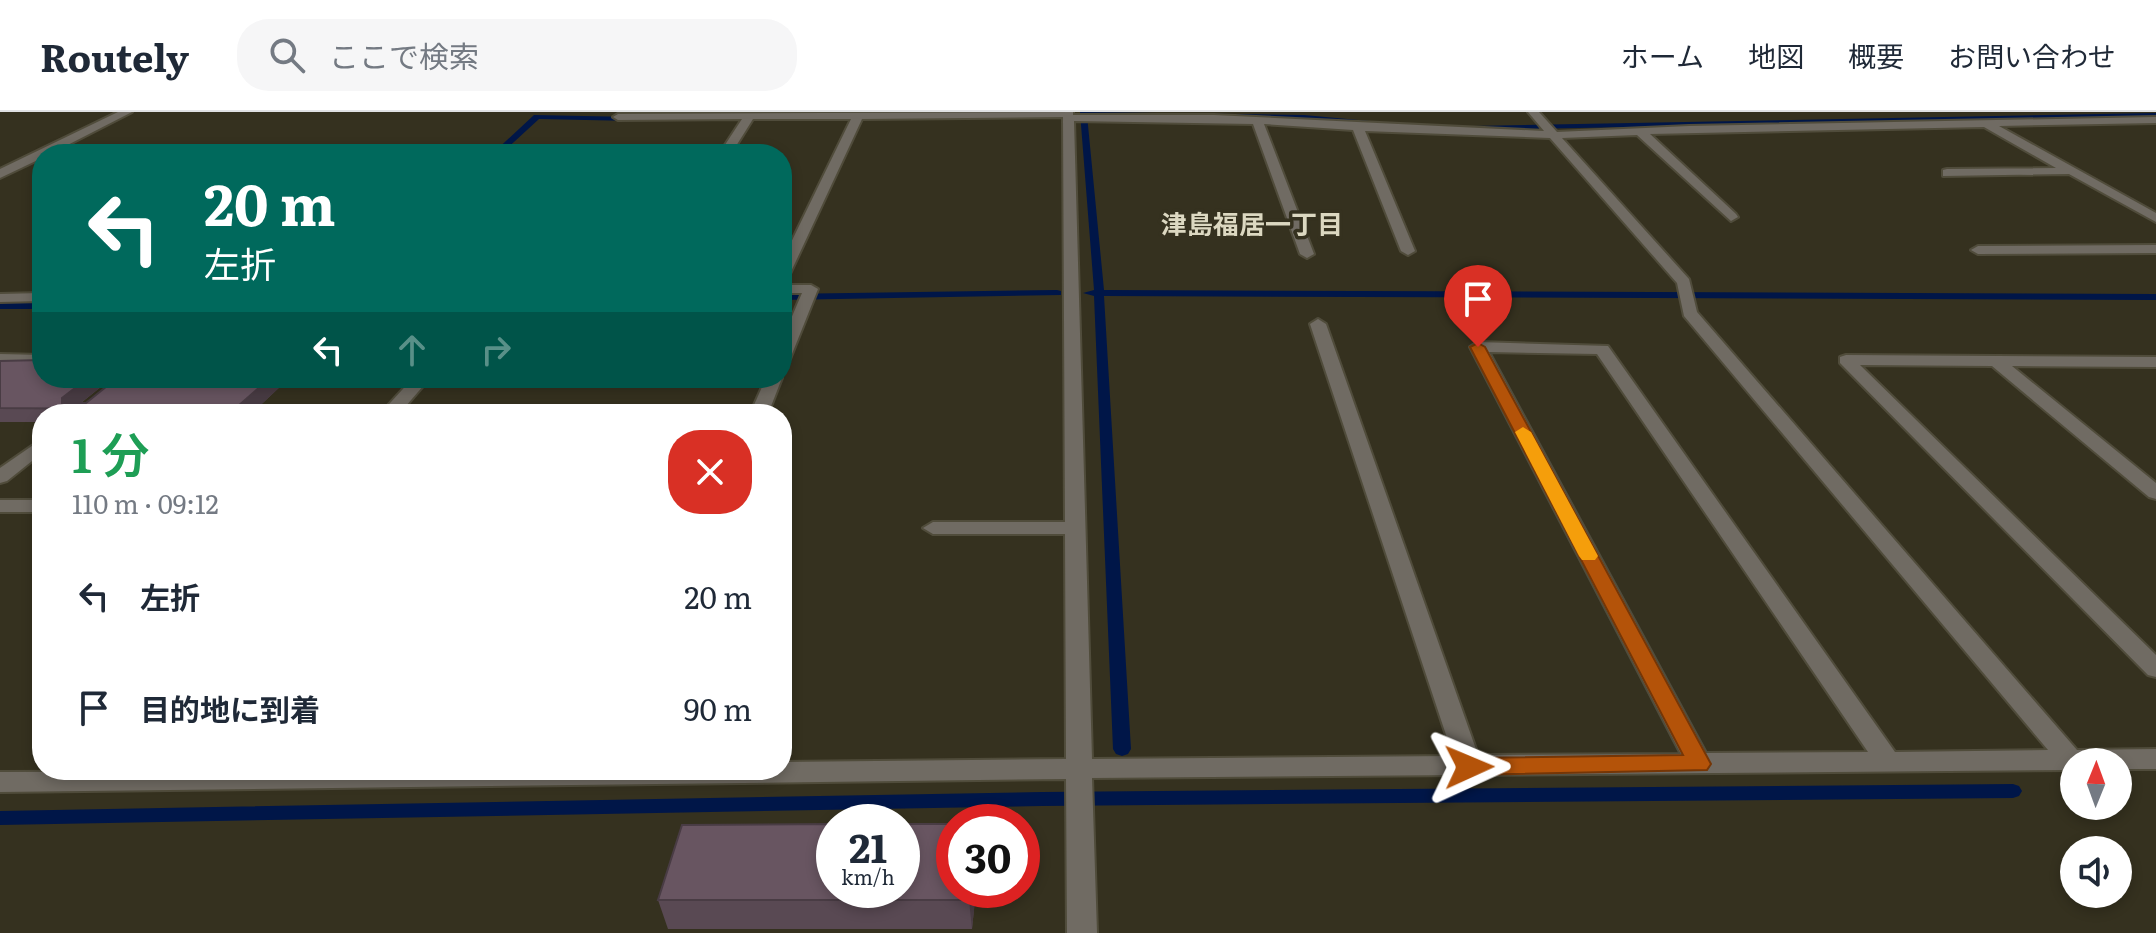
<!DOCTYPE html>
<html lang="ja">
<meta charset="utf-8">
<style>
:root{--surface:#fff;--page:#f6f6f7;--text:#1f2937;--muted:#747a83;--line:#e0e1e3}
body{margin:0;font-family:Literata,"Noto Sans JP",serif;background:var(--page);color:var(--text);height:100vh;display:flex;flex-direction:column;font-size:30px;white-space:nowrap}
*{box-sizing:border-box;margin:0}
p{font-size:26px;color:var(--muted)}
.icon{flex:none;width:44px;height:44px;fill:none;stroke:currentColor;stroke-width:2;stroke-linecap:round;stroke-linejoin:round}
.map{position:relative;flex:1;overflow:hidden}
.drawer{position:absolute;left:32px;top:292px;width:760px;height:376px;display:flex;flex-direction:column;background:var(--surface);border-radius:32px;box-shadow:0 4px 12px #0003}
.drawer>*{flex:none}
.guide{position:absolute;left:32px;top:32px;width:760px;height:244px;border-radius:32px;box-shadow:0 4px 12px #0003;background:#00695c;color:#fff;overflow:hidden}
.needle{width:52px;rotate:1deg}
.controls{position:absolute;left:2060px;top:636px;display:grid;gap:16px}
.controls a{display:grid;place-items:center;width:72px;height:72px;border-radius:50%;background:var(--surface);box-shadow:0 4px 12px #0003;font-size:40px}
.speed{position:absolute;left:816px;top:692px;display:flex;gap:16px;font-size:40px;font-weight:700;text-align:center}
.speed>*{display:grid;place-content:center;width:104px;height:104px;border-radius:50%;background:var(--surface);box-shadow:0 4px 12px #0003;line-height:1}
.speed small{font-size:20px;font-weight:400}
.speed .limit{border:12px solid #d22;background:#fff;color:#111}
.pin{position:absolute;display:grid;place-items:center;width:68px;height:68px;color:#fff;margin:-82px -34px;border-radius:50% 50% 50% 0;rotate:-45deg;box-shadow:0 0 8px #0007}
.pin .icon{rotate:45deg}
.me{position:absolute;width:88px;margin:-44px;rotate:89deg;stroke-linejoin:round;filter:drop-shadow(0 0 6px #0008)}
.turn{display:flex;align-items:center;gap:28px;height:168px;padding:0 40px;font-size:36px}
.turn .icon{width:104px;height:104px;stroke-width:2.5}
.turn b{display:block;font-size:56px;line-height:68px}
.lanes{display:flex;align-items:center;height:76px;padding:0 40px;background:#0003;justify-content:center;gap:40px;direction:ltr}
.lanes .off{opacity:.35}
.round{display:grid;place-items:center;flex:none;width:84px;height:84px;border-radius:32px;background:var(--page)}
.summary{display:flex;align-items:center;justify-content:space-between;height:136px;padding:0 40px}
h1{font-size:48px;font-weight:600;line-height:60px;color:#1e9e55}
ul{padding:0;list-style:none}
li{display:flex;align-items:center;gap:24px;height:112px;padding:0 40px}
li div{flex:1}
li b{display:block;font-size:30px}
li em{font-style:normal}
header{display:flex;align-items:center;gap:48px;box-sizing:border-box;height:112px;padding:0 40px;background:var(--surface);border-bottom:2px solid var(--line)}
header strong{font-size:38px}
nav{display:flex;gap:44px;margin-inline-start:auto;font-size:28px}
.search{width:560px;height:72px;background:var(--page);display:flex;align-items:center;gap:20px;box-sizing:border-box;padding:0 28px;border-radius:32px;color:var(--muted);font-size:30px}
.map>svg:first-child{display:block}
</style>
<header>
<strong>Routely</strong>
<div class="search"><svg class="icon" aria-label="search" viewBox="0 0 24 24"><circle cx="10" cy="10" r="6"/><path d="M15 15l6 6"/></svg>ここで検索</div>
<nav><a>ホーム</a><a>地図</a><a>概要</a><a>お問い合わせ</a></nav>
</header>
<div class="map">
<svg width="2156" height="821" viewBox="0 0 2156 821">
<rect width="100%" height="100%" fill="#35311f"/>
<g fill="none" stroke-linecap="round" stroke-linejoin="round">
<g fill="#001648" fill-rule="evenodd">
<path d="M 1080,0 L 1304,3 L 1380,10 L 1384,12 L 1380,14 L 1304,7 L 1087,3 L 1104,178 L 2156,182 L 2156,188 L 1104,184 L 1131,637 L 1128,642 L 1122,644 L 1116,642 L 1113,637 L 1094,184 L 1083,181 L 1094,178 Z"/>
<path d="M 2156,1 L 2156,5 L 1473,18 L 1469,16 L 1473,14 Z"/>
<path d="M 534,3 L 633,5 L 637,7 L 633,9 L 539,7 L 501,42 L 492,42 Z"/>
<path d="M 1057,178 L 1061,179 L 1061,183 L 782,188 L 782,182 Z"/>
<rect x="0" y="191" width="42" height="6"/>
<path d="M 2013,672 L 2019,674 L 2022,679 L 2019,684 L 2013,686 L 1042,694 L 0,713 L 0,699 L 1042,680 Z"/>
</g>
<g stroke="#504c3b" stroke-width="4">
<g id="minor">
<path d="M 118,0 L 132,0 L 50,42 L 42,42 L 42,46 L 0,66 L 0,57 Z"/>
<path d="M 1073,0 L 1073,3 L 1214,3 L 1544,19 L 1528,0 L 1539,0 L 1557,20 L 1689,14 L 2156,5 L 2156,11 L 1999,14 L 2156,101 L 2156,110 L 2069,62 L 1943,64 L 1943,58 L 1947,57 L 2056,56 L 1984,15 L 1650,22 L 1736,102 L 1738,105 L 1731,109 L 1637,23 L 1562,26 L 1689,167 L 1697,200 L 2077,638 L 2156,637 L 2156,657 L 2118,657 L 2118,650 L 2074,650 L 2074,657 L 2071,658 L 1092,666 L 1097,821 L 1067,821 L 1066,667 L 0,680 L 0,660 L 782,658 L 782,650 L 1066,647 L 1065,422 L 933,422 L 923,416 L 933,410 L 1065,410 L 1063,5 L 862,7 L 789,164 L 782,168 L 782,149 L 851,7 L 753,7 L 731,42 L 719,42 L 742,7 L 618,8 L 613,5 L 618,2 ZM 1074,9 L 1253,12 L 1300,142 L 1307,146 L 1314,142 L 1264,12 L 1353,18 L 1401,139 L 1408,143 L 1415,139 L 1365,19 L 1550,26 L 1677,171 L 1684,204 L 2048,638 L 1895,640 L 1608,234 L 1478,230 L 1470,235 L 1681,642 L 1478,643 L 1326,212 L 1318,207 L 1310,212 L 1453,644 L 1092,647 ZM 1489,240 L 1597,242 L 1868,640 L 1706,641 Z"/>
<path d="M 2156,133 L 2156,141 L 1978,142 L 1971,138 L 1978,134 Z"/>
<path d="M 782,173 L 811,173 L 818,177 L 790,247 L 782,252 L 782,228 L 802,181 L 782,181 Z"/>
<path d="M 42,181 L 42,189 L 0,190 L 0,182 Z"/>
<path d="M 0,242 L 42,243 L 42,253 L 0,252 Z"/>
<path d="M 1846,243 L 2156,245 L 2156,255 L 2012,254 L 2156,371 L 2156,387 L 2149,385 L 1992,254 L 1860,253 L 2156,543 L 2156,565 L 2148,563 L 1840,251 L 1840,245 Z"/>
<path d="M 413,266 L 430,266 L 399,302 L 380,302 Z"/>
<path d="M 766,266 L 782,266 L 768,302 L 750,302 Z"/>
<path d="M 42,327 L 42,341 L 7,369 L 0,371 L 0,356 Z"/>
<rect x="0" y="388" width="42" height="12"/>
</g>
</g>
<use href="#minor" fill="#706b63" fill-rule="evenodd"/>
</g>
<g fill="#594953">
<path d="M 0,249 L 42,266 L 112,266 L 81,291 L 283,272 L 251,302 L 42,302 L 42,310 L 0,310 Z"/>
<path d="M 954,778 L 976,778 L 972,817 L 668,817 L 658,788 Z"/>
</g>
<g fill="#493c44">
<path d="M 88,266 L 112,266 L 73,297 L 62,291 L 62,286 Z"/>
<path d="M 270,266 L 281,266 L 283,272 L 251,302 L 229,302 Z"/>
<path d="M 970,778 L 976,778 L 972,817 L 969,788 Z"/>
</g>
<g fill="#685561" stroke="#493c44" stroke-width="2">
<path d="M 42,248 L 42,266 L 88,266 L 62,286 L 62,291 L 86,291 L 117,266 L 270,266 L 229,302 L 99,302 L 105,297 L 0,296 L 0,249 Z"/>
<path d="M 834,712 L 834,778 L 902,778 L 902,712 L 954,712 L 954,778 L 970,778 L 969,788 L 658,788 L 682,713 Z"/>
</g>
<path fill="#b45309" stroke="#753606" stroke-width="2" d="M 1478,231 L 1485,235 L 1711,652 L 1707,658 L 1469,663 L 1461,661 L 1457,655 L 1461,648 L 1469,646 L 1683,643 L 1470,235 Z"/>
<path fill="#f59e0b" d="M 1523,315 L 1531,320 L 1598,444 L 1595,448 L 1582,448 L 1579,444 L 1515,320 Z"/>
<g text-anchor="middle" stroke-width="7" stroke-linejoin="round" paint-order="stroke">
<g font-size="26" font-weight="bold" fill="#dcd8c1" stroke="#35311f">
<text x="1252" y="122">津島福居一丁目</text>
</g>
</g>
</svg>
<div class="controls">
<a><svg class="needle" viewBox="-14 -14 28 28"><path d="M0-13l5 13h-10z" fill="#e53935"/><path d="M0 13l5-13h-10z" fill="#747a83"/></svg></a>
<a><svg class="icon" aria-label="sound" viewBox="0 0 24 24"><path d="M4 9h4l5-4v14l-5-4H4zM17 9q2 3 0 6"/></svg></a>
</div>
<div class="speed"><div>21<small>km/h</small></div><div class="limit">30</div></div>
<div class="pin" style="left:1478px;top:235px;background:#d93025"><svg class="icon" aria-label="arrive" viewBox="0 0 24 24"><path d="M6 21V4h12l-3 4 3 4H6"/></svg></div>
<svg class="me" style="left:1469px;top:655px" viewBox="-20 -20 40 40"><path d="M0-17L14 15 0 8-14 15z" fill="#b45309" stroke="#fff" stroke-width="4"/></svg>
<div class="guide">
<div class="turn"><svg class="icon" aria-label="left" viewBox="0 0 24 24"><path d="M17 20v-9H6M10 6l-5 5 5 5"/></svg><div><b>20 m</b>左折</div></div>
<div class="lanes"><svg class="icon" aria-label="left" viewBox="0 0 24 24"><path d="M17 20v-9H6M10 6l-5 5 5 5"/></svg><svg class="icon off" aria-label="ahead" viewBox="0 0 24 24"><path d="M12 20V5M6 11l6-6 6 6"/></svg><svg class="icon off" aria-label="right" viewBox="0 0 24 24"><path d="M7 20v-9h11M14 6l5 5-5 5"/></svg></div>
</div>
<section class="drawer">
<div class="summary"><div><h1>1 分</h1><p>110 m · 09:12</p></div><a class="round" style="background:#d93025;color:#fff"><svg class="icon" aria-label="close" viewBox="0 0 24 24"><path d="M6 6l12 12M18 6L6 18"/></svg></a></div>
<ul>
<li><svg class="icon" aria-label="left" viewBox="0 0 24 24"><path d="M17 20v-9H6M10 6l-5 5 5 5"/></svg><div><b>左折</b></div><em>20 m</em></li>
<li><svg class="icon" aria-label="arrive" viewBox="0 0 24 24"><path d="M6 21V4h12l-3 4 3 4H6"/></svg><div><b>目的地に到着</b></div><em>90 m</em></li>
</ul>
</section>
</div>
